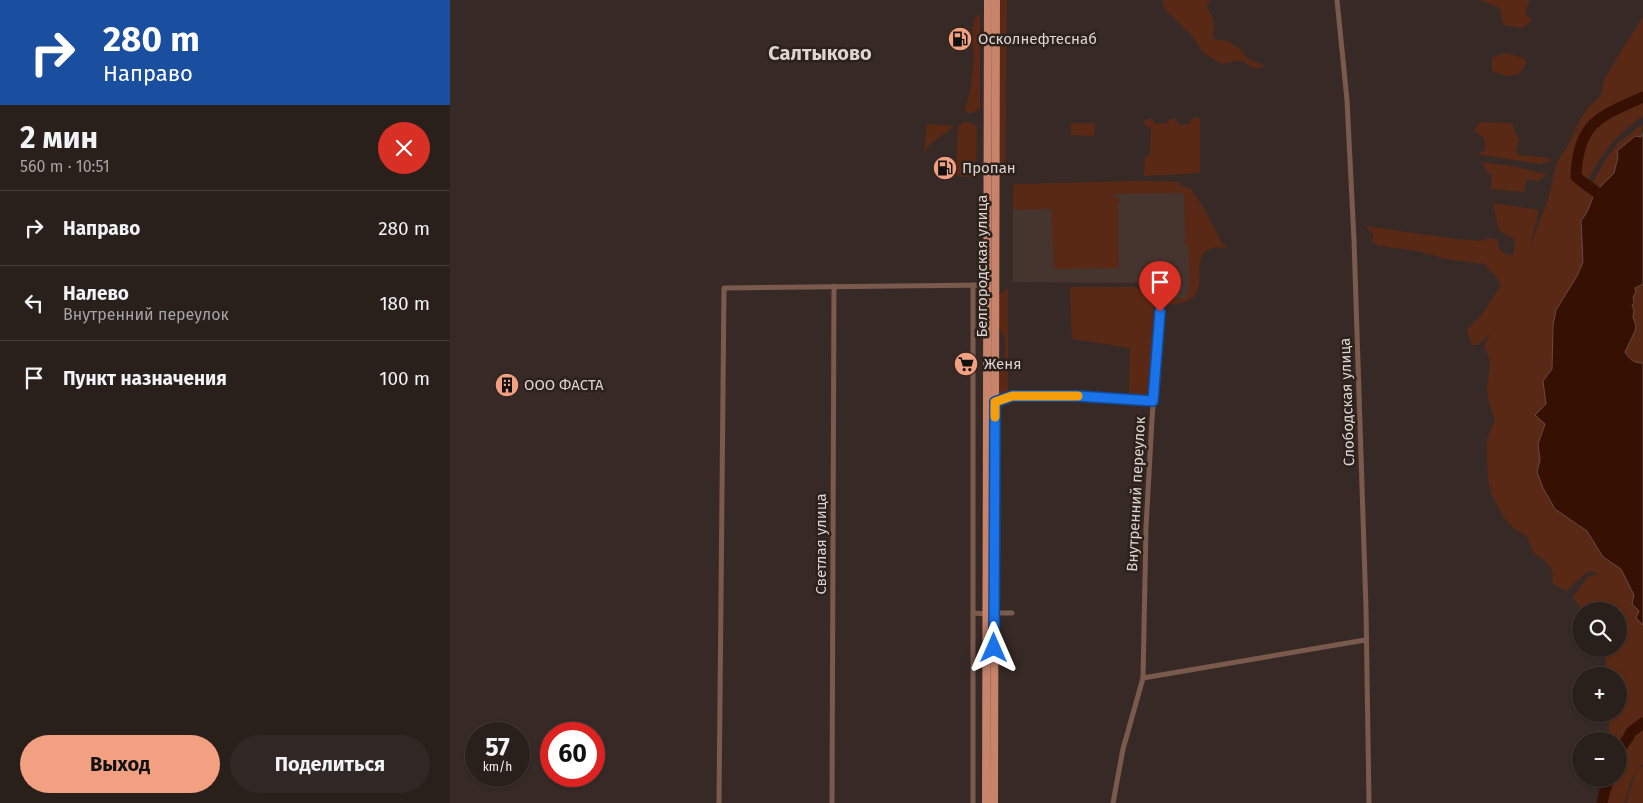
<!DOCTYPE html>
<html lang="ru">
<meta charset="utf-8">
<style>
:root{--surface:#29201c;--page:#312825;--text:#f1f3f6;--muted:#a5a3a3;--line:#453e3b;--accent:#f2a081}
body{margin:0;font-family:"Fira Sans",sans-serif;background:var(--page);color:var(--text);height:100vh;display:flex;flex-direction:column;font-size:19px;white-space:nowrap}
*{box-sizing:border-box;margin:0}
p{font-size:16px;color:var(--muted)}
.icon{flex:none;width:28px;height:28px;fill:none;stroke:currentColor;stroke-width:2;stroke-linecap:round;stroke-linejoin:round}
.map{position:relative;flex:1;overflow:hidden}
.drawer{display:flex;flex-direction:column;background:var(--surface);width:450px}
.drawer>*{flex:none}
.banner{background:#1a4fa0;color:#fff;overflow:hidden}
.fabs{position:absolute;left:1122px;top:602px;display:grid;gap:10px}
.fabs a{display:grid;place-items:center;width:55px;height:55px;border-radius:50%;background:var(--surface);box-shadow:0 1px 4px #0004,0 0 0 1px var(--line);font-size:25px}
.speed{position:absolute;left:15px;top:722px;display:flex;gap:10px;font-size:25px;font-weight:700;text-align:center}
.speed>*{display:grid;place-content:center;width:65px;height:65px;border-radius:50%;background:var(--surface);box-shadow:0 1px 4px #0004,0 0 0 1px var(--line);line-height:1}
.speed small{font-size:12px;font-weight:400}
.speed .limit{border:8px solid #d22;background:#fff;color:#111}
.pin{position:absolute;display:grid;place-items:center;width:42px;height:42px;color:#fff;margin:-51px -21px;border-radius:50% 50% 50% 0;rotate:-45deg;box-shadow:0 0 5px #0007}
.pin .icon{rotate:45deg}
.me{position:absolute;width:55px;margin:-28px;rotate:0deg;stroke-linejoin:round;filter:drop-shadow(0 0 4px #0008)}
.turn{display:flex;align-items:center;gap:18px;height:105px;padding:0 20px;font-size:22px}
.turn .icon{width:65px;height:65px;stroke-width:2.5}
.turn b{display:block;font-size:35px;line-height:42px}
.round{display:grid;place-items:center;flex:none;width:52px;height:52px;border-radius:26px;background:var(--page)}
.summary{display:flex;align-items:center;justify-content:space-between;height:85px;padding:0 20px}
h1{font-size:30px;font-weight:700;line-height:38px}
.cta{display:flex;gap:10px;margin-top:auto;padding:10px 20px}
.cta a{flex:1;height:58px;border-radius:30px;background:var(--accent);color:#111;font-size:20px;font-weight:700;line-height:58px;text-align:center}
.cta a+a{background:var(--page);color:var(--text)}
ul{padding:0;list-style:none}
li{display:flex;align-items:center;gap:15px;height:75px;padding:0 20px;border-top:1px solid var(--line)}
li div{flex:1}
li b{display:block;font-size:19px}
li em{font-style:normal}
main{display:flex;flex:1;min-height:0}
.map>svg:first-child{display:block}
</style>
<main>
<section class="drawer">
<div class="banner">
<div class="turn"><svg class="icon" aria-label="right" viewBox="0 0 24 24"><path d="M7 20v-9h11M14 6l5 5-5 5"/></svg><div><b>280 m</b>Направо</div></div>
</div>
<div class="summary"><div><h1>2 мин</h1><p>560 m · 10:51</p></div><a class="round" style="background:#d93025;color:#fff"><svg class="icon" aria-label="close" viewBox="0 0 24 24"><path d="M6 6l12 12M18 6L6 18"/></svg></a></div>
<ul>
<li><svg class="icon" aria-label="right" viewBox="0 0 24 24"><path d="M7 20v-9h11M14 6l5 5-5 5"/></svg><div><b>Направо</b></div><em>280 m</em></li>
<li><svg class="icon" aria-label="left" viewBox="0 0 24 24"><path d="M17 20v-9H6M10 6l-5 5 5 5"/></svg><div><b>Налево</b><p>Внутренний переулок</p></div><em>180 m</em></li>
<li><svg class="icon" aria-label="arrive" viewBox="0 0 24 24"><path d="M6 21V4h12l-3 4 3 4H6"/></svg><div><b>Пункт назначения</b></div><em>100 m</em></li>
</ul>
<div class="cta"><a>Выход</a><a>Поделиться</a></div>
</section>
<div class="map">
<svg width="1193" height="803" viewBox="0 0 1193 803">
<rect width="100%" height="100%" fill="#372a26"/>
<path fill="#46352e" d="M 739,188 L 742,295 L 735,301 L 705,301 L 693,283 L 563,282 L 563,192 Z"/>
<g fill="#5a2916">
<path d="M 550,0 L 557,0 L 555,176 L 550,174 L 549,169 Z"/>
<path d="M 713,0 L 761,0 L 756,5 L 764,21 L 763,39 L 777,41 L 789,48 L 797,58 L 816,66 L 806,69 L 790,60 L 772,64 L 753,53 L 743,37 L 714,8 Z"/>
<path d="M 1030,0 L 1080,0 L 1075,12 L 1082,21 L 1072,28 L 1053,25 L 1050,8 Z"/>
<path d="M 530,15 L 530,108 L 523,113 L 518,113 L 515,110 C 516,103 519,97 520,91 C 522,80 523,69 524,59 C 524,45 519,27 527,16 Z"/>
<path d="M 1193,17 L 1193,96 C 1148,116 1127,123 1125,177 L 1131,185 L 1133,183 L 1145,193 L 1137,212 L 1131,221 L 1133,262 L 1127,276 L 1106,310 L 1103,325 L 1102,369 L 1093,381 L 1096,404 L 1095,423 L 1088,444 L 1090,460 L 1087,472 L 1126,525 L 1137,531 L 1153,557 L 1171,569 L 1184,595 L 1189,611 L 1186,618 L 1193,625 L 1193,721 L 1180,730 L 1177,738 L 1169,750 L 1169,741 L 1159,741 L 1159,714 L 1169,714 L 1169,676 L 1157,676 L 1156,660 L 1153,649 L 1169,649 L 1169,611 L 1133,611 L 1123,597 L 1138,577 L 1148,574 L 1143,571 L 1136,573 L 1116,591 L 1102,583 L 1103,573 L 1098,564 L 1083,552 L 1077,536 L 1063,528 L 1053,516 L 1041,493 L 1038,480 L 1037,439 L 1045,420 C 1042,412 1039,404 1038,397 C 1035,374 1046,369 1034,346 L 1041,332 L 1028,345 L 1022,345 L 1017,330 L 1033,313 L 1051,286 C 1049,277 1040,272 1035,264 L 996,259 L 968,251 L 930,246 L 922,242 L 923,234 L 915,226 L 1007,239 L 1032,241 L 1039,238 L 1047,240 L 1049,249 L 1058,255 L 1064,254 L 1065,240 L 1049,230 L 1043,203 L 1089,210 L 1079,249 L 1098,200 L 1106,165 L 1130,124 L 1118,140 L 1136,110 L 1151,95 L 1154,80 L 1171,51 Z"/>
<path d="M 1055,53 L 1074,58 L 1076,64 L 1070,74 L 1056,76 L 1042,71 L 1042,58 Z"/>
<path d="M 1193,99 L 1193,116 C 1163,137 1153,152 1136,184 L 1127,176 C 1127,170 1127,163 1128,157 C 1137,123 1163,111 1193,99 Z"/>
<path d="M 745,117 L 750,119 L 750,173 L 694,176 L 695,156 L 700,155 L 701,128 L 696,126 L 694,122 L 696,119 L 703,119 L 705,124 L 718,123 L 719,120 L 722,118 L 727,120 L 728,125 L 740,124 L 741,120 Z"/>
<path d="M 516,122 L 521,123 L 527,127 L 526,173 C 522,178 512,178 507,175 L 506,171 L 508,127 L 511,124 Z"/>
<path d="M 1030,122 L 1062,123 L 1065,133 L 1069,139 L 1066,150 L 1069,155 L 1098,158 L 1101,161 L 1090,164 L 1026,154 L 1035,150 L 1035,139 L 1024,131 Z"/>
<path d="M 621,123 L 645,123 L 644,136 L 621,135 Z"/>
<path d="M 477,124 L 503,126 L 501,129 L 479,145 L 474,153 Z"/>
<path d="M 1193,124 L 1191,137 L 1168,157 L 1164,173 L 1145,191 L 1140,188 L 1154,162 L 1168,143 Z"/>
<path d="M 1032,162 L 1067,167 L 1097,175 L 1087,181 L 1077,179 L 1074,192 L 1041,189 L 1042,174 L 1038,173 Z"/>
<path d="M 691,181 L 730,182 L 730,186 L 740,188 L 752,205 L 772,243 L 778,248 C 774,248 767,247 763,248 C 738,254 759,287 741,299 C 732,305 717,304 706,306 L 698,291 L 687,282 L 704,282 L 706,299 L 737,298 L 737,290 L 740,290 L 738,243 L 735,246 L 734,193 L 662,194 L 670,200 L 668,205 L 669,268 L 604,269 L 601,209 L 566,210 L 563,208 L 563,187 L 565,184 Z"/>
<path d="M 1193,284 L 1193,363 C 1184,363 1180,360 1175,352 L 1185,331 L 1186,326 L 1182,317 L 1184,310 L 1182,306 L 1185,288 Z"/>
<path d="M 620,287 L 685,287 L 695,293 L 704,308 L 699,398 L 679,396 L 680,348 L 622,339 Z"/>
<path d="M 558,288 L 558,393 L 550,394 L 548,391 L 549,376 L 555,360 L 555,338 L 548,324 L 549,295 Z"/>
<path d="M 1193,724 L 1193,764 C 1180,775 1179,788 1174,803 L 1154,803 L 1161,779 L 1169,779 L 1169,753 C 1177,743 1182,732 1193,724 Z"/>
<path d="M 1193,766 L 1193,803 L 1176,803 L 1186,772 Z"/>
</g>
<path fill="#351003" stroke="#684b41" d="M 1193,133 L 1193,284 L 1185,288 L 1186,292 L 1183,297 L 1184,302 L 1182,306 L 1184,310 L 1183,317 L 1186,326 L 1185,331 L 1175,352 C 1180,360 1184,363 1193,363 L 1193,625 L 1186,618 L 1189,611 L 1182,604 L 1184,595 L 1171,569 L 1153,557 L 1137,531 L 1105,509 L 1093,488 L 1087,472 L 1090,460 L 1088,444 L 1095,424 L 1085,415 L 1096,404 L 1093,381 L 1102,369 L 1103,325 L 1106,310 L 1127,276 L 1133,262 L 1131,221 L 1137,212 L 1145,192 L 1164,173 L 1168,157 L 1167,151 L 1185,136 L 1191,137 Z"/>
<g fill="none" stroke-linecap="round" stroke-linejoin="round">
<g stroke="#351003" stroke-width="11">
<path d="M 1157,200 L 1126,177 C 1128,122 1149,117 1193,97"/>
<path d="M 1169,750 L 1178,738 L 1181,732 L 1193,723"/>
<path d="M 1152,803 L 1155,790 L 1159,779"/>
</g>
<g stroke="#7b5a4e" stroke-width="5">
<path d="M 887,0 L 897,100 L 904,240 L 916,609 L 919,803"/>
<path d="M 523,285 L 523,803"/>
<path d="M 545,402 L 562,396 L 627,396 L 703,401"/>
<path d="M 523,613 L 536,614"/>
<path d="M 544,613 L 562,613"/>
<path d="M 693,678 L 915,640"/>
<path d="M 269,803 L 274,288 L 537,285"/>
<path d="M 382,803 L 384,286"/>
<path d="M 663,803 L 673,749 L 693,678 L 696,528 L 702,419 L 710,312"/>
</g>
<g stroke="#c7846b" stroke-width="8">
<path d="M 536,803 L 538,0"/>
<path d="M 544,803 L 546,0"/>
</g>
</g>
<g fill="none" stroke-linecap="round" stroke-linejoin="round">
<g stroke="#114b97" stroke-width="12">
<path id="route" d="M 544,648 L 545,402 L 562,396 L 627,396 L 703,401 L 710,312"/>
</g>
<use href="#route" stroke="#1a73e8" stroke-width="9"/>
<path stroke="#f59e0b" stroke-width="9" d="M 545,417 L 545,402 L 562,396 L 628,396"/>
</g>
<defs>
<g id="fuel-disc" transform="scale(1.25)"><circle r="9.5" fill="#f2a081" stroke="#2d211c"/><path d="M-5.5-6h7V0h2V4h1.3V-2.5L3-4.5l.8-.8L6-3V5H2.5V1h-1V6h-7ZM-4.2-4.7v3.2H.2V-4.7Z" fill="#111"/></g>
<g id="supermarket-disc" transform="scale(1.25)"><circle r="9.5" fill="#f2a081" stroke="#2d211c"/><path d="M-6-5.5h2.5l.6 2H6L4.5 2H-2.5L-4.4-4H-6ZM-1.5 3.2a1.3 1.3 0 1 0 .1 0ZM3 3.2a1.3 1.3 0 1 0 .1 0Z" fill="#111"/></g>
<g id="building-disc" transform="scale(1.25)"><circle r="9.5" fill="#f2a081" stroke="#2d211c"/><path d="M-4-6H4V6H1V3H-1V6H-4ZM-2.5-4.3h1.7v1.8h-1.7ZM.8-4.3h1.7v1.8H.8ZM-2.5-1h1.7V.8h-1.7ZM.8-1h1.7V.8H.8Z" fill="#111"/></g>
</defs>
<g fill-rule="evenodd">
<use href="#fuel-disc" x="510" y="39"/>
<use href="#fuel-disc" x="495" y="168"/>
<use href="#supermarket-disc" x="516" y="364"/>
<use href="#building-disc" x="57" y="385"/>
</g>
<g text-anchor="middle" stroke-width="5" stroke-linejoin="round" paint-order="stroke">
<g font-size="15" fill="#ded5d2" stroke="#2d211c" text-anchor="start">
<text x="528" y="44">Осколнефтеснаб</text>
<text x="512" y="173">Пропан</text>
<text x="534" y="369">Женя</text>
<text x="74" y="390">ООО ФАСТА</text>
</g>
<g font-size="15" fill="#ded5d2" stroke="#2d211c">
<text transform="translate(532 266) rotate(-90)" y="5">Белгородская улица</text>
<text transform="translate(897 402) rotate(-92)" y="5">Слободская улица</text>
<text transform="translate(686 494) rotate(-87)" y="5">Внутренний переулок</text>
<text transform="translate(371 544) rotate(-90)" y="5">Светлая улица</text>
</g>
<g font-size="20" font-weight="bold" fill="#ded5d2" stroke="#2d211c">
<text x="370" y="60">Салтыково</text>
</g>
</g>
</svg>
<div class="fabs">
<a><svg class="icon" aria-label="search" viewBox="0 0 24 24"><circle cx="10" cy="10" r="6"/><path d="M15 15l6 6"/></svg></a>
<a>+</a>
<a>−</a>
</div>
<div class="speed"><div>57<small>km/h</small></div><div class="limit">60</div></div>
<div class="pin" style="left:710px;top:312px;background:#d93025"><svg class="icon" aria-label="arrive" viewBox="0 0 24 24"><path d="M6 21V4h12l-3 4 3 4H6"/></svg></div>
<svg class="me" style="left:544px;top:648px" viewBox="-20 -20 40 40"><path d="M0-17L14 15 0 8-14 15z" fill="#1a73e8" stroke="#fff" stroke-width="4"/></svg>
</div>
</main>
